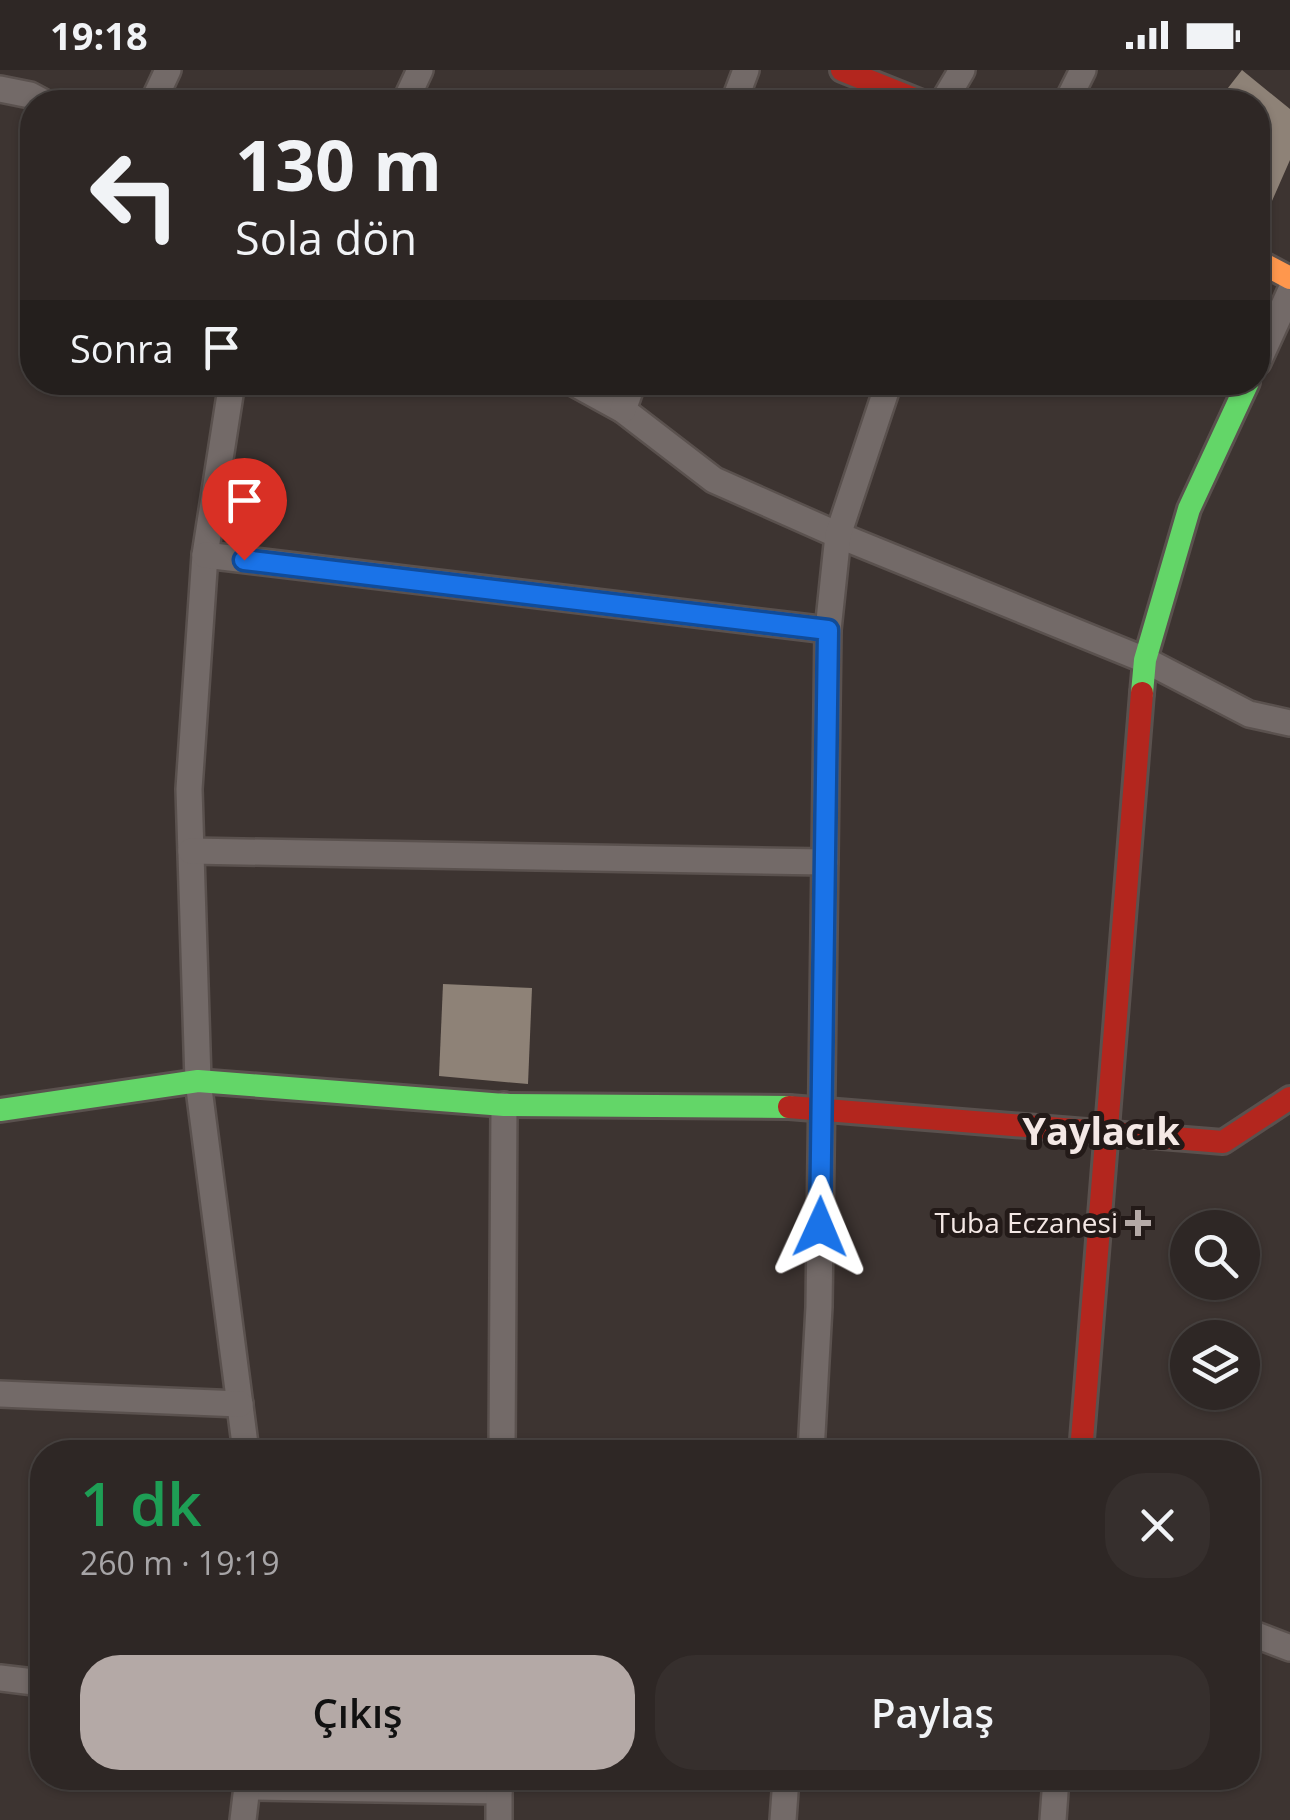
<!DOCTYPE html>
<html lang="tr">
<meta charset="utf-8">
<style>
:root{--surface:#2e2725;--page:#362f2d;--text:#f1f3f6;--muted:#a7a5a7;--line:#494442;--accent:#b4a9a6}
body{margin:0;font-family:"Open Sans",sans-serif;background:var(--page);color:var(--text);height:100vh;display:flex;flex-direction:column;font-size:38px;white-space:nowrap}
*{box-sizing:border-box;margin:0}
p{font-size:32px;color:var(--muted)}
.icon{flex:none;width:55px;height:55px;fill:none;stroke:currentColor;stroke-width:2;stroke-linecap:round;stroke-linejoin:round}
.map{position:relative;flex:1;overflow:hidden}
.panel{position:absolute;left:30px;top:1370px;width:1230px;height:350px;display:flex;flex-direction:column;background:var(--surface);border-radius:40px;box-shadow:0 2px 8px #0004,0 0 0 2px var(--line)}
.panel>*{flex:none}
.guide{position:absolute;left:20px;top:20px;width:1250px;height:305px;border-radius:40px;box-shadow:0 2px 8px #0004,0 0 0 2px var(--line);background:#2e2725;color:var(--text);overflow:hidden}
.buttons{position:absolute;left:1170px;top:1140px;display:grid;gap:20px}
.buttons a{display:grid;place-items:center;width:90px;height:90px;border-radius:50%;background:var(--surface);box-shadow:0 2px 8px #0004,0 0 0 2px var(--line);font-size:50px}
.pin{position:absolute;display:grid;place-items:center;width:85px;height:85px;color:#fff;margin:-102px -42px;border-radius:50% 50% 50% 0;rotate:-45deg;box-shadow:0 0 10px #0007}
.pin .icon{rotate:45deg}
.me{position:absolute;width:110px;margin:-55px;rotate:1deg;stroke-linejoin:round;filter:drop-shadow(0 0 8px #0008)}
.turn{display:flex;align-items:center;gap:35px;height:210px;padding:0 50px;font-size:45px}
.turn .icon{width:130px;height:130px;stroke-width:2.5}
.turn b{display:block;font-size:70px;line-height:85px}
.then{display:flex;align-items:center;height:95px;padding:0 50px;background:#0003;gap:20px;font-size:38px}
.round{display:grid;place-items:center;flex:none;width:105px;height:105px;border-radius:40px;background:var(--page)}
.headline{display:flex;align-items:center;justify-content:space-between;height:170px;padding:0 50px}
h1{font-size:60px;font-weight:600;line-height:75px;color:#1e9e55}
.cta{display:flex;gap:20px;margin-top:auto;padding:20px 50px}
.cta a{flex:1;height:115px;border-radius:40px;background:var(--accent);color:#111;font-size:40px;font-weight:600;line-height:115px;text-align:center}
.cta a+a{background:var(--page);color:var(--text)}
.status{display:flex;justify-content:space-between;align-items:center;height:70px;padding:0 50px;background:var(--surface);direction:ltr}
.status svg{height:28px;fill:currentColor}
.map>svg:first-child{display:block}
</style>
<div class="status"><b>19:18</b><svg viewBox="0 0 49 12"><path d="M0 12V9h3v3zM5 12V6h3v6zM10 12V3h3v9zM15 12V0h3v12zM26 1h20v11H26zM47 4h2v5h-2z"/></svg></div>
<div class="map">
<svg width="1290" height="1750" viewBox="0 0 1290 1750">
<rect width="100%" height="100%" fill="#3d3431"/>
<g fill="#8e8277">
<path d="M 1242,0 L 1290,39 L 1290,90 L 1265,147 L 1258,143 L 1258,32 L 1217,32 Z"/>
<path d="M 443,914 L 532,918 L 528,1014 L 439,1006 Z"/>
</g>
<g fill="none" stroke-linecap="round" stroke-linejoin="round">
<g stroke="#5a514e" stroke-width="30">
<g id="street">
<path d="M 0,19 L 30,25 L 43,32"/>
<path d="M 153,32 L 168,0"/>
<path d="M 405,32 L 420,0"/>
<path d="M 734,32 L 746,0"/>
<path d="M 943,32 L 962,0"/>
<path d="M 1067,32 L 1083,0"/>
<path d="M 1258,292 L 1290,222"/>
<path d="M 232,312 L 205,485 L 189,719 L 198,1011 L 246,1382"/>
<path d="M 572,312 L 623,340 L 714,410 L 838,465 L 1145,590 L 1249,644 L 1290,653"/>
<path d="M 623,340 L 633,312"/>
<path d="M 205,485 L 828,560"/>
<path d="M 191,781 L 825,792"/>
<path d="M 0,1324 L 240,1334"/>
<path d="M 502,1382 L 504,1035"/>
<path d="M 811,1382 L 819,1237 L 828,560 L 838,465 L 889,312"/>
<path d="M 1248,1562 L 1290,1578"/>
<path d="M 0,1608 L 42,1613"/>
<path d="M 247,1717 L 499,1721"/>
<path d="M 243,1750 L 248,1708"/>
<path d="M 499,1750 L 499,1708"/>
<path d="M 783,1750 L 786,1708"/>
<path d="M 1053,1750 L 1056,1708"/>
</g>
</g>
<g stroke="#5a514e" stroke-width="28">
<g id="fast">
<path d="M 1142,623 L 1145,590 L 1189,439 L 1248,312"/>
<path d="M 0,1040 L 198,1011 L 504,1035 L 789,1037"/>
</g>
</g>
<g stroke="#5a514e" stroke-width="28">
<path id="slow" d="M 1258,191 L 1290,208"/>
</g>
<g stroke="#5a514e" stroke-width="28">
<g id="jam">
<path d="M 842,0 L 922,32"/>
<path d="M 789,1037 L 1223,1072 L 1290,1028"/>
<path d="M 1081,1382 L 1142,623"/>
</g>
</g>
<use href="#street" stroke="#736a68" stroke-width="25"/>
<use href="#fast" stroke="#63d668" stroke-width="22"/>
<use href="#slow" stroke="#ff974d" stroke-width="22"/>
<use href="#jam" stroke="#b3261e" stroke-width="22"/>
</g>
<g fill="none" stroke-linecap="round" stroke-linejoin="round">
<g stroke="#114b97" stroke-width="25">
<path id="route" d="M 244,490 L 828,560 L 820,1157"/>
</g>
<use href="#route" stroke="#1a73e8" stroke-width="18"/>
</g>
<path fill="#b4a9a6" stroke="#231a18" stroke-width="4" d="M1133 1138h10v10h10v10h-10v10h-10v-10h-10v-10h10z"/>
<g text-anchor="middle" stroke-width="10" stroke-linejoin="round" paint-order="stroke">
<g font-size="28" fill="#f4e8e5" stroke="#231a18" text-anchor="end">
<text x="1118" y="1163">Tuba Eczanesi</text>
</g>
<g font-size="38" font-weight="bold" fill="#f4e8e5" stroke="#231a18">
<text x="1101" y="1075">Yaylacık</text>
</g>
</g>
</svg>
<div class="buttons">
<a><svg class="icon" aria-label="search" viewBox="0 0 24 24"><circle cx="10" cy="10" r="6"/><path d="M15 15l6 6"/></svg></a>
<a><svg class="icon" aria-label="layers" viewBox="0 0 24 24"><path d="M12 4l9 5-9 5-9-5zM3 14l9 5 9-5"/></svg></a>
</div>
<div class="pin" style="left:244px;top:490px;background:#d93025"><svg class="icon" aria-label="arrive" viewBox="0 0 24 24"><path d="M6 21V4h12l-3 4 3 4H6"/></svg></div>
<svg class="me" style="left:820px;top:1157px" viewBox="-20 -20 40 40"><path d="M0-17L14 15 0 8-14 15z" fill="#1a73e8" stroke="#fff" stroke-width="4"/></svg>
<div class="guide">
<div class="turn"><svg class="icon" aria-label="left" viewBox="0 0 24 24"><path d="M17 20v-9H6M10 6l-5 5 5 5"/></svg><div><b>130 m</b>Sola dön</div></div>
<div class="then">Sonra<svg class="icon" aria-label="arrive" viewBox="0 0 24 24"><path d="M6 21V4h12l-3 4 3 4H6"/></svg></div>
</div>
<section class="panel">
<div class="headline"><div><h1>1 dk</h1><p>260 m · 19:19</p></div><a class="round"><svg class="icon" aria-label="close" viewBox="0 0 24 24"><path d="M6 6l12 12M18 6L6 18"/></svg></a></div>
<div class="cta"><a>Çıkış</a><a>Paylaş</a></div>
</section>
</div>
